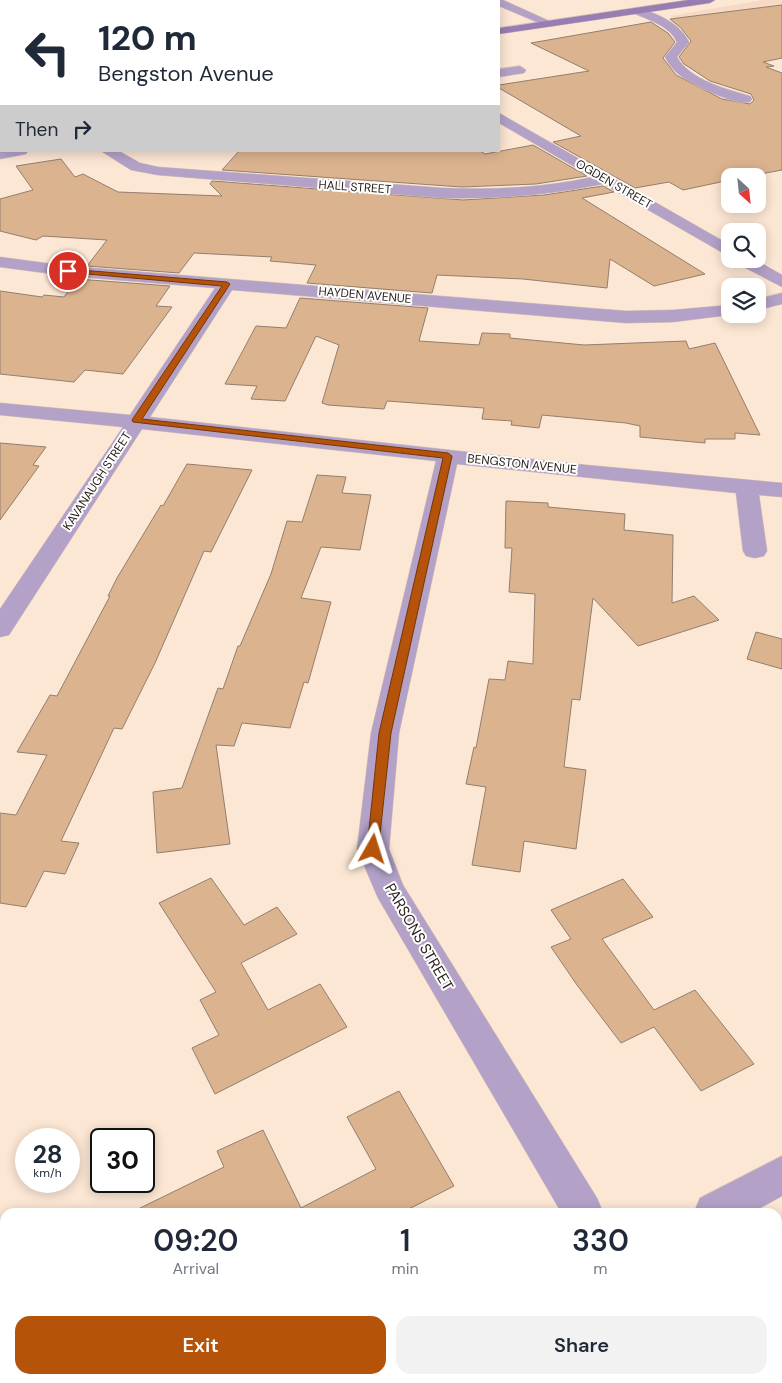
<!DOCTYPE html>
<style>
:root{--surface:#fff;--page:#f2f2f3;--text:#1f2937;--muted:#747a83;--accent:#b45309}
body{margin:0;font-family:"DM Sans",sans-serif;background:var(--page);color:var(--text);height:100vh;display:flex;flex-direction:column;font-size:19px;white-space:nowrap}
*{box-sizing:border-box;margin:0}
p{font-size:16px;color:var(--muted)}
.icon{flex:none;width:28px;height:28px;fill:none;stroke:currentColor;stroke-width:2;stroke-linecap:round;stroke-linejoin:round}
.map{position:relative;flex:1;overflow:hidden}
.details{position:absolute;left:0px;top:1208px;width:782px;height:176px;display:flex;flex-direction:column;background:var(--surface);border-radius:15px 15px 0 0;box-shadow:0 2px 12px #0003}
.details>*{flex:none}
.banner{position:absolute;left:0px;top:0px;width:500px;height:152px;box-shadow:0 2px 12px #0003;background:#fff;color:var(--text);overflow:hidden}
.needle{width:32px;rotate:153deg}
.controls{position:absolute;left:721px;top:168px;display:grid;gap:10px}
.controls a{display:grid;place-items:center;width:45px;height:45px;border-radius:10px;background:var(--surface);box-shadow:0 2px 12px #0003;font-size:25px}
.speed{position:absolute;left:15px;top:1128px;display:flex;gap:10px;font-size:25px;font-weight:700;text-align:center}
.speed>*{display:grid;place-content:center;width:65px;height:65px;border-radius:50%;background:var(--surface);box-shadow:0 2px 12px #0003;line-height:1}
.speed small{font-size:12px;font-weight:400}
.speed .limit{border:2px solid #111;border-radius:8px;background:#fff;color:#111}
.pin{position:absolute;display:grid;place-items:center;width:42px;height:42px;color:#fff;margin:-21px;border:2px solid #fff;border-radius:50%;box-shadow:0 1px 5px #0007}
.me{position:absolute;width:55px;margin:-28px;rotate:6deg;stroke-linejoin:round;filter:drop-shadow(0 0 4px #0008)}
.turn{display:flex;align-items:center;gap:18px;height:105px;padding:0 15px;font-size:22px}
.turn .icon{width:65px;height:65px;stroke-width:2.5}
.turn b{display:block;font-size:35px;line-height:42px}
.then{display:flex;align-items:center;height:48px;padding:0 15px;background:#0003;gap:10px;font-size:19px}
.eta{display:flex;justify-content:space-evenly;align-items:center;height:85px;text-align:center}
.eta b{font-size:30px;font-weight:600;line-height:35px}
.cta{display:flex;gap:10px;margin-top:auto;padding:10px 15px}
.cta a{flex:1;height:58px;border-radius:15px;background:var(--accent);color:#fff;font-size:20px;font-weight:600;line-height:58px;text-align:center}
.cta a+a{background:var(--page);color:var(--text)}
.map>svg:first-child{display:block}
</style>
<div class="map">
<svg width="782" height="1383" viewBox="0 0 782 1383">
<rect width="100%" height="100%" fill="#fce6d4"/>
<path fill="#f7dac3" d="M 763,0 L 782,0 L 782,57 L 775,58 L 670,16 Z"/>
<g fill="#dcb38f" stroke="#927f6e">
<path d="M 782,5 L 782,58 L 763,62 L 774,66 L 766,67 L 782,73 L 782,170 L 750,176 L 730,176 L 730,180 L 683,190 L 669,182 L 635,188 L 553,142 L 581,136 L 499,88 L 499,85 L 589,71 L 531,43 L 651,22 L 668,33 L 675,42 L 663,58 L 676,75 L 722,99 L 750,104 L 754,100 L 751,94 L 710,81 L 684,64 L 679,57 L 691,41 L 681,28 L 670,19 Z"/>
<path d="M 533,145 L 587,176 L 536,184 L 462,187 L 222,170 L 239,151 L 480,151 L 485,154 Z"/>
<path d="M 61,159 L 75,177 L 83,174 L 118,192 L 222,196 L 210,184 L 212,181 L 463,200 L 544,195 L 603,186 L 614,192 L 582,198 L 705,274 L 654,286 L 610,259 L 607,288 L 523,279 L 437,275 L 432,293 L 307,283 L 316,265 L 270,261 L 272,257 L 194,253 L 179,273 L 87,266 L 107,240 L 43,236 L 36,240 L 0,231 L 0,199 L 33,190 L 16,166 Z"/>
<path d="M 77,279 L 170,286 L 156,306 L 172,307 L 123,374 L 85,370 L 74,382 L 0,374 L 0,291 L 42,297 L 44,295 L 64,297 Z"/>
<path d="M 300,298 L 428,308 L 419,341 L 479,345 L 482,333 L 510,334 L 510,338 L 584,345 L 686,341 L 689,349 L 715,343 L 760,435 L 735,433 L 735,439 L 705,439 L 705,443 L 640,437 L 640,426 L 626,423 L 542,415 L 539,428 L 511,425 L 512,421 L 482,419 L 484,408 L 387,401 L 384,409 L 328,405 L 322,403 L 339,345 L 316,336 L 285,401 L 251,399 L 257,386 L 225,384 L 256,326 L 286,328 Z"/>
<path d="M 0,443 L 46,447 L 33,465 L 39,466 L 0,520 Z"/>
<path d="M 187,464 L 252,470 L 211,552 L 204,551 L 155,663 L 122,729 L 114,728 L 61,841 L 79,843 L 65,874 L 44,871 L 26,907 L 0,903 L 0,813 L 16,815 L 47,755 L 17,752 L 50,695 L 57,696 L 110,596 L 108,596 L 117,578 L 161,505 L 163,506 Z"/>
<path d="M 317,475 L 346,477 L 342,493 L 371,495 L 360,550 L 321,547 L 301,598 L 331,602 L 308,683 L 304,682 L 290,728 L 242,723 L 234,746 L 216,745 L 230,844 L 157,853 L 153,792 L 182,788 L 218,688 L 223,689 L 238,646 L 240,646 L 271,574 L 287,521 L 302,522 Z"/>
<path d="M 506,501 L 548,503 L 548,507 L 625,514 L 624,530 L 673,535 L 672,603 L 694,596 L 719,620 L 638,646 L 593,598 L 580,700 L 572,699 L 564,767 L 586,770 L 576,849 L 524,841 L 520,872 L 472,865 L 486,787 L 466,784 L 474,747 L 476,748 L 489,679 L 505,680 L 508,661 L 533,664 L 535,594 L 509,592 L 512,548 L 505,548 Z"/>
<path d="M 756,632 L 782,639 L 782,669 L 747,659 Z"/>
<path d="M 211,878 L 244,925 L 277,907 L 297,934 L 241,963 L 268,1010 L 320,984 L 347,1027 L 215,1094 L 192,1048 L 219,1035 L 200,1000 L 216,992 L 159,903 Z"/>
<path d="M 623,879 L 653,917 L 602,939 L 654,1010 L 695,990 L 754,1064 L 701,1091 L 654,1027 L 621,1043 L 577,985 L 551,947 L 571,939 L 551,910 Z"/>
<path d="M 399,1091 L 454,1186 L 403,1212 L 132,1212 L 224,1167 L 217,1151 L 263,1130 L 301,1208 L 376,1169 L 347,1117 Z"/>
</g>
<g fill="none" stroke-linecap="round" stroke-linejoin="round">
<g stroke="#d5c2b2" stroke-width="1">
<g id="minor">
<path d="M 495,0 L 503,0 L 556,24 L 554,26 L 546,26 L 499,6 L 499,1 Z"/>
<rect x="0" y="7" width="1" height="6"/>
<path d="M 637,8 C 657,13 680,23 689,42 L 677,57 C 690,80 726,89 750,96 L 752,99 L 750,102 C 734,106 689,83 677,73 C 672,68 668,63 665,57 L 677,42 C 669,25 648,20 633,13 L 633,9 Z"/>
<path d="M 520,66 L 526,70 L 524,73 L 499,77 L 499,69 Z"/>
<path d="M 0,76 L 1,77 L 1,85 L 0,85 Z"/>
<path d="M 499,113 L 730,245 L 730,257 L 603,184 C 550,195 497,199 443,198 L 158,175 L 131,170 L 101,151 L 119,151 L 140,163 L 158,167 L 443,188 C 493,190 543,188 592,177 L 499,123 Z"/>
<path d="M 0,151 L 28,151 L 26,154 L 0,159 Z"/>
<path d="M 0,257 L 68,266 L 626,311 L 673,310 L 730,305 L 730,314 L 737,314 L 673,322 L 626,323 L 232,290 L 150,417 L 586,465 L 782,483 L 782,497 L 759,495 L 767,551 L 764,556 L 755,558 L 746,556 L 743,551 L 736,493 L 457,464 L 399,733 L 389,849 L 403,885 L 597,1198 L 603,1212 L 561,1212 L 378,898 L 357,849 L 371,733 L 436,461 L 142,429 L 9,635 L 0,637 L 0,609 L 123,427 L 0,415 L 0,403 L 130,415 L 215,288 L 68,276 L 0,267 Z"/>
<path d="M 734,259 L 754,259 L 782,275 L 782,287 L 736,263 Z"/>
<path d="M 782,293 L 782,304 L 758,310 L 758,299 Z"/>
<path d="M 782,1156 L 782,1196 L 753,1212 L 694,1212 L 700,1198 Z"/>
<path d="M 385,1379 L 435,1379 L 433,1383 L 383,1383 Z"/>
<path d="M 664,1379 L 709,1379 L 711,1383 L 666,1383 Z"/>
</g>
</g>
<g stroke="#d5c2b2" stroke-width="1">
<g id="secondary">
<path d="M 688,0 L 715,0 L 710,3 L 499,34 L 499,28 Z"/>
<rect x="0" y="101" width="1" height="8"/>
</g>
</g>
<use href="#minor" fill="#b3a1c8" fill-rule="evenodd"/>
<use href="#secondary" fill="#987db5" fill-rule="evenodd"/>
</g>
<path fill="#b45309" stroke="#753606" d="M 68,269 L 227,282 L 230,284 L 142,419 L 448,453 L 452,456 L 391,733 L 378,853 L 369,853 L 367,849 L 379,733 L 443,458 L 133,422 L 132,420 L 222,286 L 65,272 Z"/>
<g text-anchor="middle" stroke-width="4" stroke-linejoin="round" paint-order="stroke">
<g font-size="12" fill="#251d16" stroke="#fff">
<text transform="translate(614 184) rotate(30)" y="4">OGDEN STREET</text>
<text transform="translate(355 187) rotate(4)" y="4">HALL STREET</text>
<text transform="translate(365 295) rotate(5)" y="4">HAYDEN AVENUE</text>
<text transform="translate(522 464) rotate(6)" y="4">BENGSTON AVENUE</text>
<text transform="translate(97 481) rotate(-57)" y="4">KAVANAUGH STREET</text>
</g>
<g font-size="15" fill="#251d16" stroke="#fff">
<text transform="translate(419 937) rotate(60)" y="5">PARSONS STREET</text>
</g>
</g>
</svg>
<div class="controls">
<a><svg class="needle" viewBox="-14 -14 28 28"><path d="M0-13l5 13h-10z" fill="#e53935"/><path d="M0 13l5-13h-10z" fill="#747a83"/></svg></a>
<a><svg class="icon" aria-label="search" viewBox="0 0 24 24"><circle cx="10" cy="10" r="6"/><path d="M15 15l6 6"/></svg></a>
<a><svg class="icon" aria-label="layers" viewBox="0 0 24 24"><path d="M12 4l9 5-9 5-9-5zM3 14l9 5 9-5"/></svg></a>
</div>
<div class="speed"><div>28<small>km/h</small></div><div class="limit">30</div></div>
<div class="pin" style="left:68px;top:271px;background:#d93025"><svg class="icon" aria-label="arrive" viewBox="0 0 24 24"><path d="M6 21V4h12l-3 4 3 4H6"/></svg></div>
<svg class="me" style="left:373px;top:849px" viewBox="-20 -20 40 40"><path d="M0-17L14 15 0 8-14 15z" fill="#b45309" stroke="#fff" stroke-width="4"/></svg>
<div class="banner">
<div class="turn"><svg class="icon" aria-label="left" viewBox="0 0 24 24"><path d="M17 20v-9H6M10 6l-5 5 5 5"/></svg><div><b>120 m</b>Bengston Avenue</div></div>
<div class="then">Then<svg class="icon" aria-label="right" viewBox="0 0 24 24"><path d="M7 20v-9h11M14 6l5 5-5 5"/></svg></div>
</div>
<section class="details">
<div class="eta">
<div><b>09:20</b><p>Arrival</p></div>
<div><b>1</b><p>min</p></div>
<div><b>330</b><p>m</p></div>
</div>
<div class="cta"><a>Exit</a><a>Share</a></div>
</section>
</div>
